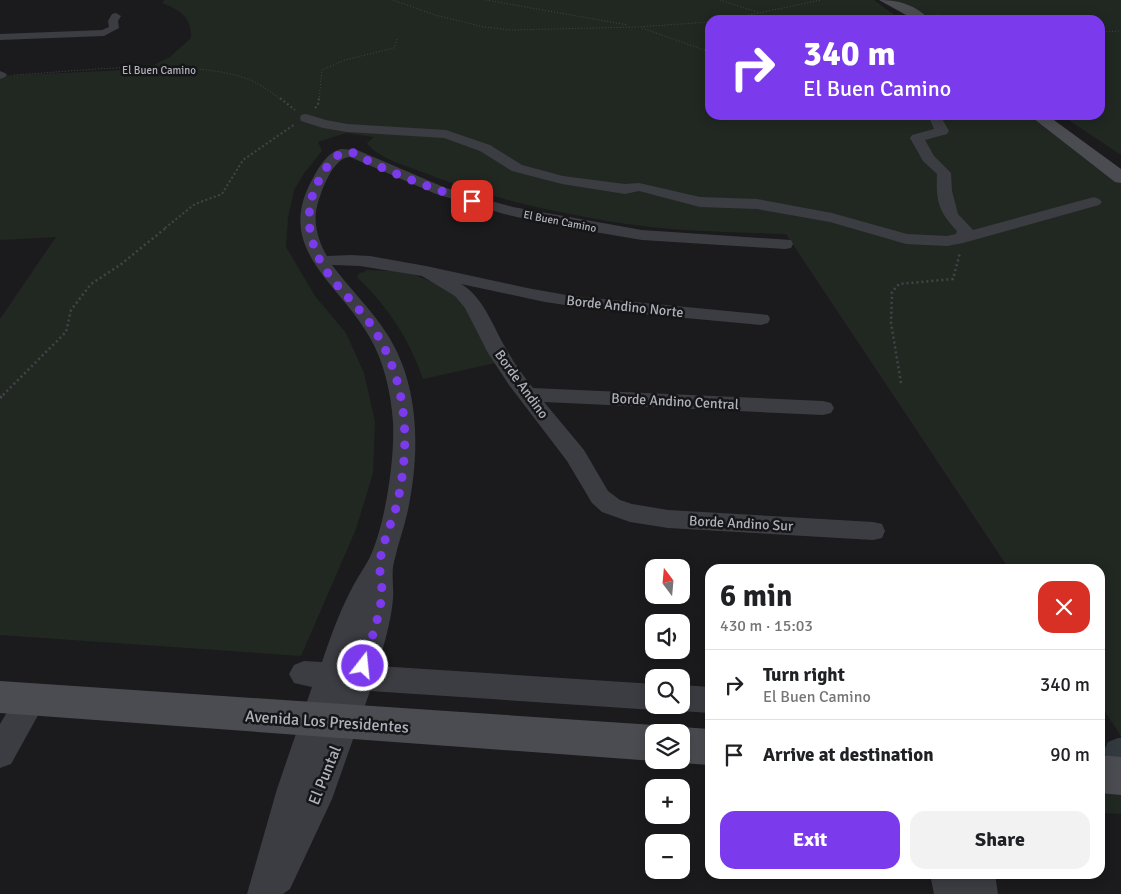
<!DOCTYPE html>
<meta charset="utf-8">
<style>
:root{--surface:#fff;--page:#f2f2f2;--text:#202124;--muted:#757577;--line:#e0e0e0;--accent:#7c3aed}
body{margin:0;font-family:Signika,sans-serif;background:var(--page);color:var(--text);height:100vh;display:flex;flex-direction:column;font-size:19px;white-space:nowrap}
*{box-sizing:border-box;margin:0}
p{font-size:16px;color:var(--muted)}
.icon{flex:none;width:28px;height:28px;fill:none;stroke:currentColor;stroke-width:2;stroke-linecap:round;stroke-linejoin:round}
.map{position:relative;flex:1;overflow:hidden}
.drawer{position:absolute;left:705px;top:564px;width:400px;height:315px;display:flex;flex-direction:column;background:var(--surface);border-radius:15px;box-shadow:0 2px 12px #0003}
.drawer>*{flex:none}
.banner{position:absolute;left:705px;top:15px;width:400px;height:105px;border-radius:15px;box-shadow:0 2px 12px #0003;background:#7c3aed;color:#fff;overflow:hidden}
.needle{width:32px;rotate:344deg}
.fabs{position:absolute;left:645px;top:559px;display:grid;gap:10px}
.fabs a{display:grid;place-items:center;width:45px;height:45px;border-radius:10px;background:var(--surface);box-shadow:0 2px 12px #0003;font-size:25px}
.pin{position:absolute;display:grid;place-items:center;width:42px;height:42px;color:#fff;margin:-21px;border-radius:10px;box-shadow:0 2px 8px #0006}
.me{position:absolute;width:55px;margin:-28px;rotate:16deg;stroke-linejoin:round;filter:drop-shadow(0 0 4px #0008)}
.turn{display:flex;align-items:center;gap:18px;height:105px;padding:0 15px;font-size:22px}
.turn .icon{width:65px;height:65px;stroke-width:2.5}
.turn b{display:block;font-size:35px;line-height:42px}
.round{display:grid;place-items:center;flex:none;width:52px;height:52px;border-radius:15px;background:var(--page)}
.headline{display:flex;align-items:center;justify-content:space-between;height:85px;padding:0 15px}
h1{font-size:30px;font-weight:700;line-height:38px}
.action{display:flex;gap:10px;margin-top:auto;padding:10px 15px}
.action a{flex:1;height:58px;border-radius:15px;background:var(--accent);color:#fff;font-size:20px;font-weight:700;line-height:58px;text-align:center}
.action a+a{background:var(--page);color:var(--text)}
ul{padding:0;list-style:none}
li{display:flex;align-items:center;gap:15px;height:70px;padding:0 15px;border-top:1px solid var(--line)}
li div{flex:1}
li b{display:block;font-size:19px}
li em{font-style:normal}
.map>svg:first-child{display:block}
</style>
<div class="map">
<svg width="1121" height="894" viewBox="0 0 1121 894">
<rect width="100%" height="100%" fill="#1b1b1d"/>
<g fill="#212822">
<path d="M 165,0 L 874,0 L 901,20 L 710,20 L 710,115 L 1029,115 L 1121,183 L 1121,736 L 1100,704 L 1100,569 L 1009,569 L 786,234 C 735,232 684,232 634,225 C 560,214 486,198 417,170 C 403,165 375,156 367,143 L 374,137 L 346,133 L 318,142 L 322,151 L 305,172 L 294,190 L 288,218 L 286,247 L 315,296 L 346,333 L 364,373 L 375,422 L 373,473 L 356,529 L 301,656 L 0,635 L 0,319 L 56,237 L 0,240 L 0,76 L 146,69 L 170,57 L 191,38 C 192,17 180,10 162,3 Z"/>
<path d="M 887,0 L 1121,0 L 1121,155 L 1061,115 L 1100,115 L 1100,20 L 917,20 Z"/>
<path d="M 365,270 L 393,271 L 415,275 L 444,287 L 462,301 L 495,363 L 423,379 C 409,338 388,307 357,277 L 359,273 L 365,272 Z"/>
<path d="M 1100,789 L 1121,791 L 1121,814 L 1100,813 Z"/>
</g>
<g fill="none" stroke-linecap="round" stroke-linejoin="round">
<path fill="#323a40" fill-rule="evenodd" d="M 1118,738 L 1121,738 L 1121,764 L 1108,760 L 1104,751 L 1108,742 Z"/>
<g stroke="#434448" stroke-width="1" stroke-dasharray="1 2" stroke-linecap="butt">
<path d="M 393,0 L 435,15 L 484,27 L 511,30 L 637,27 L 710,22"/>
<path d="M 486,0 L 628,25"/>
<path d="M 720,0 L 760,13"/>
<path d="M 937,15 L 953,17 L 958,20"/>
<path d="M 725,20 L 821,0"/>
<path d="M 642,28 L 710,52"/>
<path d="M 1100,32 L 1121,31"/>
<path d="M 14,75 C 81,71 178,58 242,77 C 257,82 269,90 281,100"/>
<path d="M 319,100 L 322,70 L 345,60 L 394,48 L 397,39"/>
</g>
<g stroke="#434448" stroke-width="2" stroke-dasharray="2 2.5" stroke-linecap="butt">
<path d="M 280,98 L 295,110"/>
<path d="M 315,108 L 318,105 L 319,98"/>
<path d="M 165,228 L 195,204 L 222,194 L 243,160 L 295,124"/>
</g>
<g stroke="#434448" stroke-width="2.5" stroke-dasharray="2 3" stroke-linecap="butt">
<path d="M 901,383 L 891,323 L 892,292 L 899,284 L 953,279 L 960,253"/>
<path d="M 3,395 L 66,332 L 71,310 L 91,284 L 120,265 L 167,227"/>
</g>
<path stroke="#434448" stroke-width="3" stroke-dasharray="2.5 4" stroke-linecap="butt" d="M 0,398 L 4,394"/>
<g fill="#3c3d42" fill-rule="evenodd">
<path d="M 116,13 L 121,16 L 118,21 L 119,28 L 104,36 L 0,40 L 0,34 L 102,30 L 109,27 L 108,21 L 112,14 Z"/>
<path d="M 0,71 L 5,73 L 7,75 L 5,77 L 0,79 Z"/>
<path d="M 306,114 L 326,120 L 347,124 L 446,130 L 490,145 L 522,165 L 563,176 L 625,184 L 639,183 L 700,197 L 757,199 L 832,213 L 907,234 L 947,236 L 956,234 L 957,231 C 938,211 936,201 937,174 L 923,161 L 910,138 L 912,135 L 934,129 L 928,115 L 940,115 L 949,131 L 947,134 L 925,140 L 934,156 L 951,173 L 952,191 L 958,214 L 973,230 L 1094,197 L 1099,199 L 1102,202 L 1099,205 L 963,243 L 947,246 L 906,244 L 830,222 L 757,209 L 700,207 L 639,191 L 625,194 L 562,184 L 512,171 L 480,151 L 444,138 L 347,132 L 323,128 L 301,121 L 300,118 L 301,115 Z"/>
<path d="M 341,149 L 357,150 L 446,188 L 513,207 L 642,230 L 791,240 L 793,244 L 791,248 L 785,249 L 642,240 L 553,225 L 504,214 L 436,194 L 350,157 C 332,157 319,196 316,211 C 314,226 319,243 327,256 L 351,255 L 370,256 L 426,266 L 527,288 L 572,296 L 768,315 L 770,319 L 768,323 L 761,325 L 599,310 L 545,302 L 461,284 C 485,298 494,330 508,352 C 515,365 524,376 533,388 L 823,401 L 831,403 L 834,408 L 831,413 L 823,415 L 544,402 L 584,450 L 608,491 L 620,500 L 632,504 L 668,510 L 873,522 L 882,524 L 885,531 L 882,538 L 873,540 L 668,528 L 630,522 L 602,512 L 592,503 L 567,461 L 509,385 L 488,353 L 465,308 L 455,296 L 422,276 L 360,266 L 332,265 C 350,289 371,309 387,334 C 420,385 420,452 408,510 C 404,528 398,544 394,562 C 391,573 394,587 393,599 C 391,622 384,644 378,666 L 654,684 L 654,705 L 665,705 L 654,710 L 370,691 L 332,799 L 290,889 L 283,894 L 247,894 L 277,789 L 312,687 L 294,683 L 289,674 L 294,665 L 304,661 L 322,662 C 330,639 338,615 350,592 C 355,581 363,570 369,559 C 385,527 395,459 393,422 C 391,393 384,361 369,336 C 338,282 273,248 313,178 C 319,167 328,152 341,149 Z"/>
<path d="M 681,685 L 710,687 L 710,713 L 681,711 L 670,707 L 669,705 L 681,705 Z"/>
<path d="M 32,686 L 43,689 L 47,699 L 11,764 L 0,768 L 0,724 L 21,689 Z"/>
<path d="M 930,874 L 995,874 L 998,894 L 934,894 Z"/>
</g>
<g fill="#4b4c51" fill-rule="evenodd">
<path d="M 879,0 C 898,0 917,5 929,20 L 915,20 Z"/>
<path d="M 1029,115 L 1047,115 L 1121,169 L 1121,183 L 1115,182 Z"/>
<path d="M 0,681 L 654,725 L 668,732 L 681,727 L 710,729 L 710,765 L 681,763 L 673,760 L 681,760 L 681,732 L 654,732 L 654,760 L 656,760 L 654,761 L 0,713 Z"/>
<path d="M 1100,755 L 1121,757 L 1121,795 L 1100,793 Z"/>
</g>
</g>
<g fill="none" stroke-linecap="round" stroke-linejoin="round">
<path stroke="#7c3aed" stroke-width="9" stroke-dasharray="0 16.2" d="M 363,666 C 370,642 380,617 382,593 C 382,582 379,572 380,562 C 382,543 392,523 397,504 C 404,474 407,441 403,411 C 400,385 391,358 378,336 C 366,314 348,299 333,280 C 310,252 301,215 318,182 C 323,172 332,157 342,153 C 352,149 362,157 370,162 C 403,178 437,190 472,201"/>
</g>
<g text-anchor="middle" stroke-width="5" stroke-linejoin="round" paint-order="stroke">
<g font-size="11" fill="#afb2bb" stroke="#161618">
<text x="159" y="74">El Buen Camino</text>
<text transform="translate(560 221) rotate(11)" y="4">El Buen Camino</text>
</g>
<g font-size="14" fill="#afb2bb" stroke="#161618">
<text transform="translate(625 306) rotate(6)" y="5">Borde Andino Norte</text>
<text transform="translate(522 384) rotate(54)" y="5">Borde Andino</text>
<text transform="translate(675 401) rotate(3)" y="5">Borde Andino Central</text>
<text transform="translate(741 523) rotate(3)" y="5">Borde Andino Sur</text>
</g>
<g font-size="16" fill="#afb2bb" stroke="#161618">
<text transform="translate(327 721) rotate(4)" y="6">Avenida Los Presidentes</text>
<text transform="translate(324 775) rotate(-68)" y="6">El Puntal</text>
</g>
</g>
</svg>
<div class="fabs">
<a><svg class="needle" viewBox="-14 -14 28 28"><path d="M0-13l5 13h-10z" fill="#e53935"/><path d="M0 13l5-13h-10z" fill="#757577"/></svg></a>
<a><svg class="icon" aria-label="sound" viewBox="0 0 24 24"><path d="M4 9h4l5-4v14l-5-4H4zM17 9q2 3 0 6"/></svg></a>
<a><svg class="icon" aria-label="search" viewBox="0 0 24 24"><circle cx="10" cy="10" r="6"/><path d="M15 15l6 6"/></svg></a>
<a><svg class="icon" aria-label="layers" viewBox="0 0 24 24"><path d="M12 4l9 5-9 5-9-5zM3 14l9 5 9-5"/></svg></a>
<a>+</a>
<a>−</a>
</div>
<div class="pin" style="left:472px;top:201px;background:#d93025"><svg class="icon" aria-label="arrive" viewBox="0 0 24 24"><path d="M6 21V4h12l-3 4 3 4H6"/></svg></div>
<svg class="me" style="left:363px;top:666px" viewBox="-20 -20 40 40"><circle r="17" fill="#7c3aed" stroke="#fff" stroke-width="3"/><path d="M0-11L8 9 0 5-8 9z" fill="#fff"/></svg>
<div class="banner">
<div class="turn"><svg class="icon" aria-label="right" viewBox="0 0 24 24"><path d="M7 20v-9h11M14 6l5 5-5 5"/></svg><div><b>340 m</b>El Buen Camino</div></div>
</div>
<section class="drawer">
<div class="headline"><div><h1>6 min</h1><p>430 m · 15:03</p></div><a class="round" style="background:#d93025;color:#fff"><svg class="icon" aria-label="close" viewBox="0 0 24 24"><path d="M6 6l12 12M18 6L6 18"/></svg></a></div>
<ul>
<li><svg class="icon" aria-label="right" viewBox="0 0 24 24"><path d="M7 20v-9h11M14 6l5 5-5 5"/></svg><div><b>Turn right</b><p>El Buen Camino</p></div><em>340 m</em></li>
<li><svg class="icon" aria-label="arrive" viewBox="0 0 24 24"><path d="M6 21V4h12l-3 4 3 4H6"/></svg><div><b>Arrive at destination</b></div><em>90 m</em></li>
</ul>
<div class="action"><a>Exit</a><a>Share</a></div>
</section>
</div>
